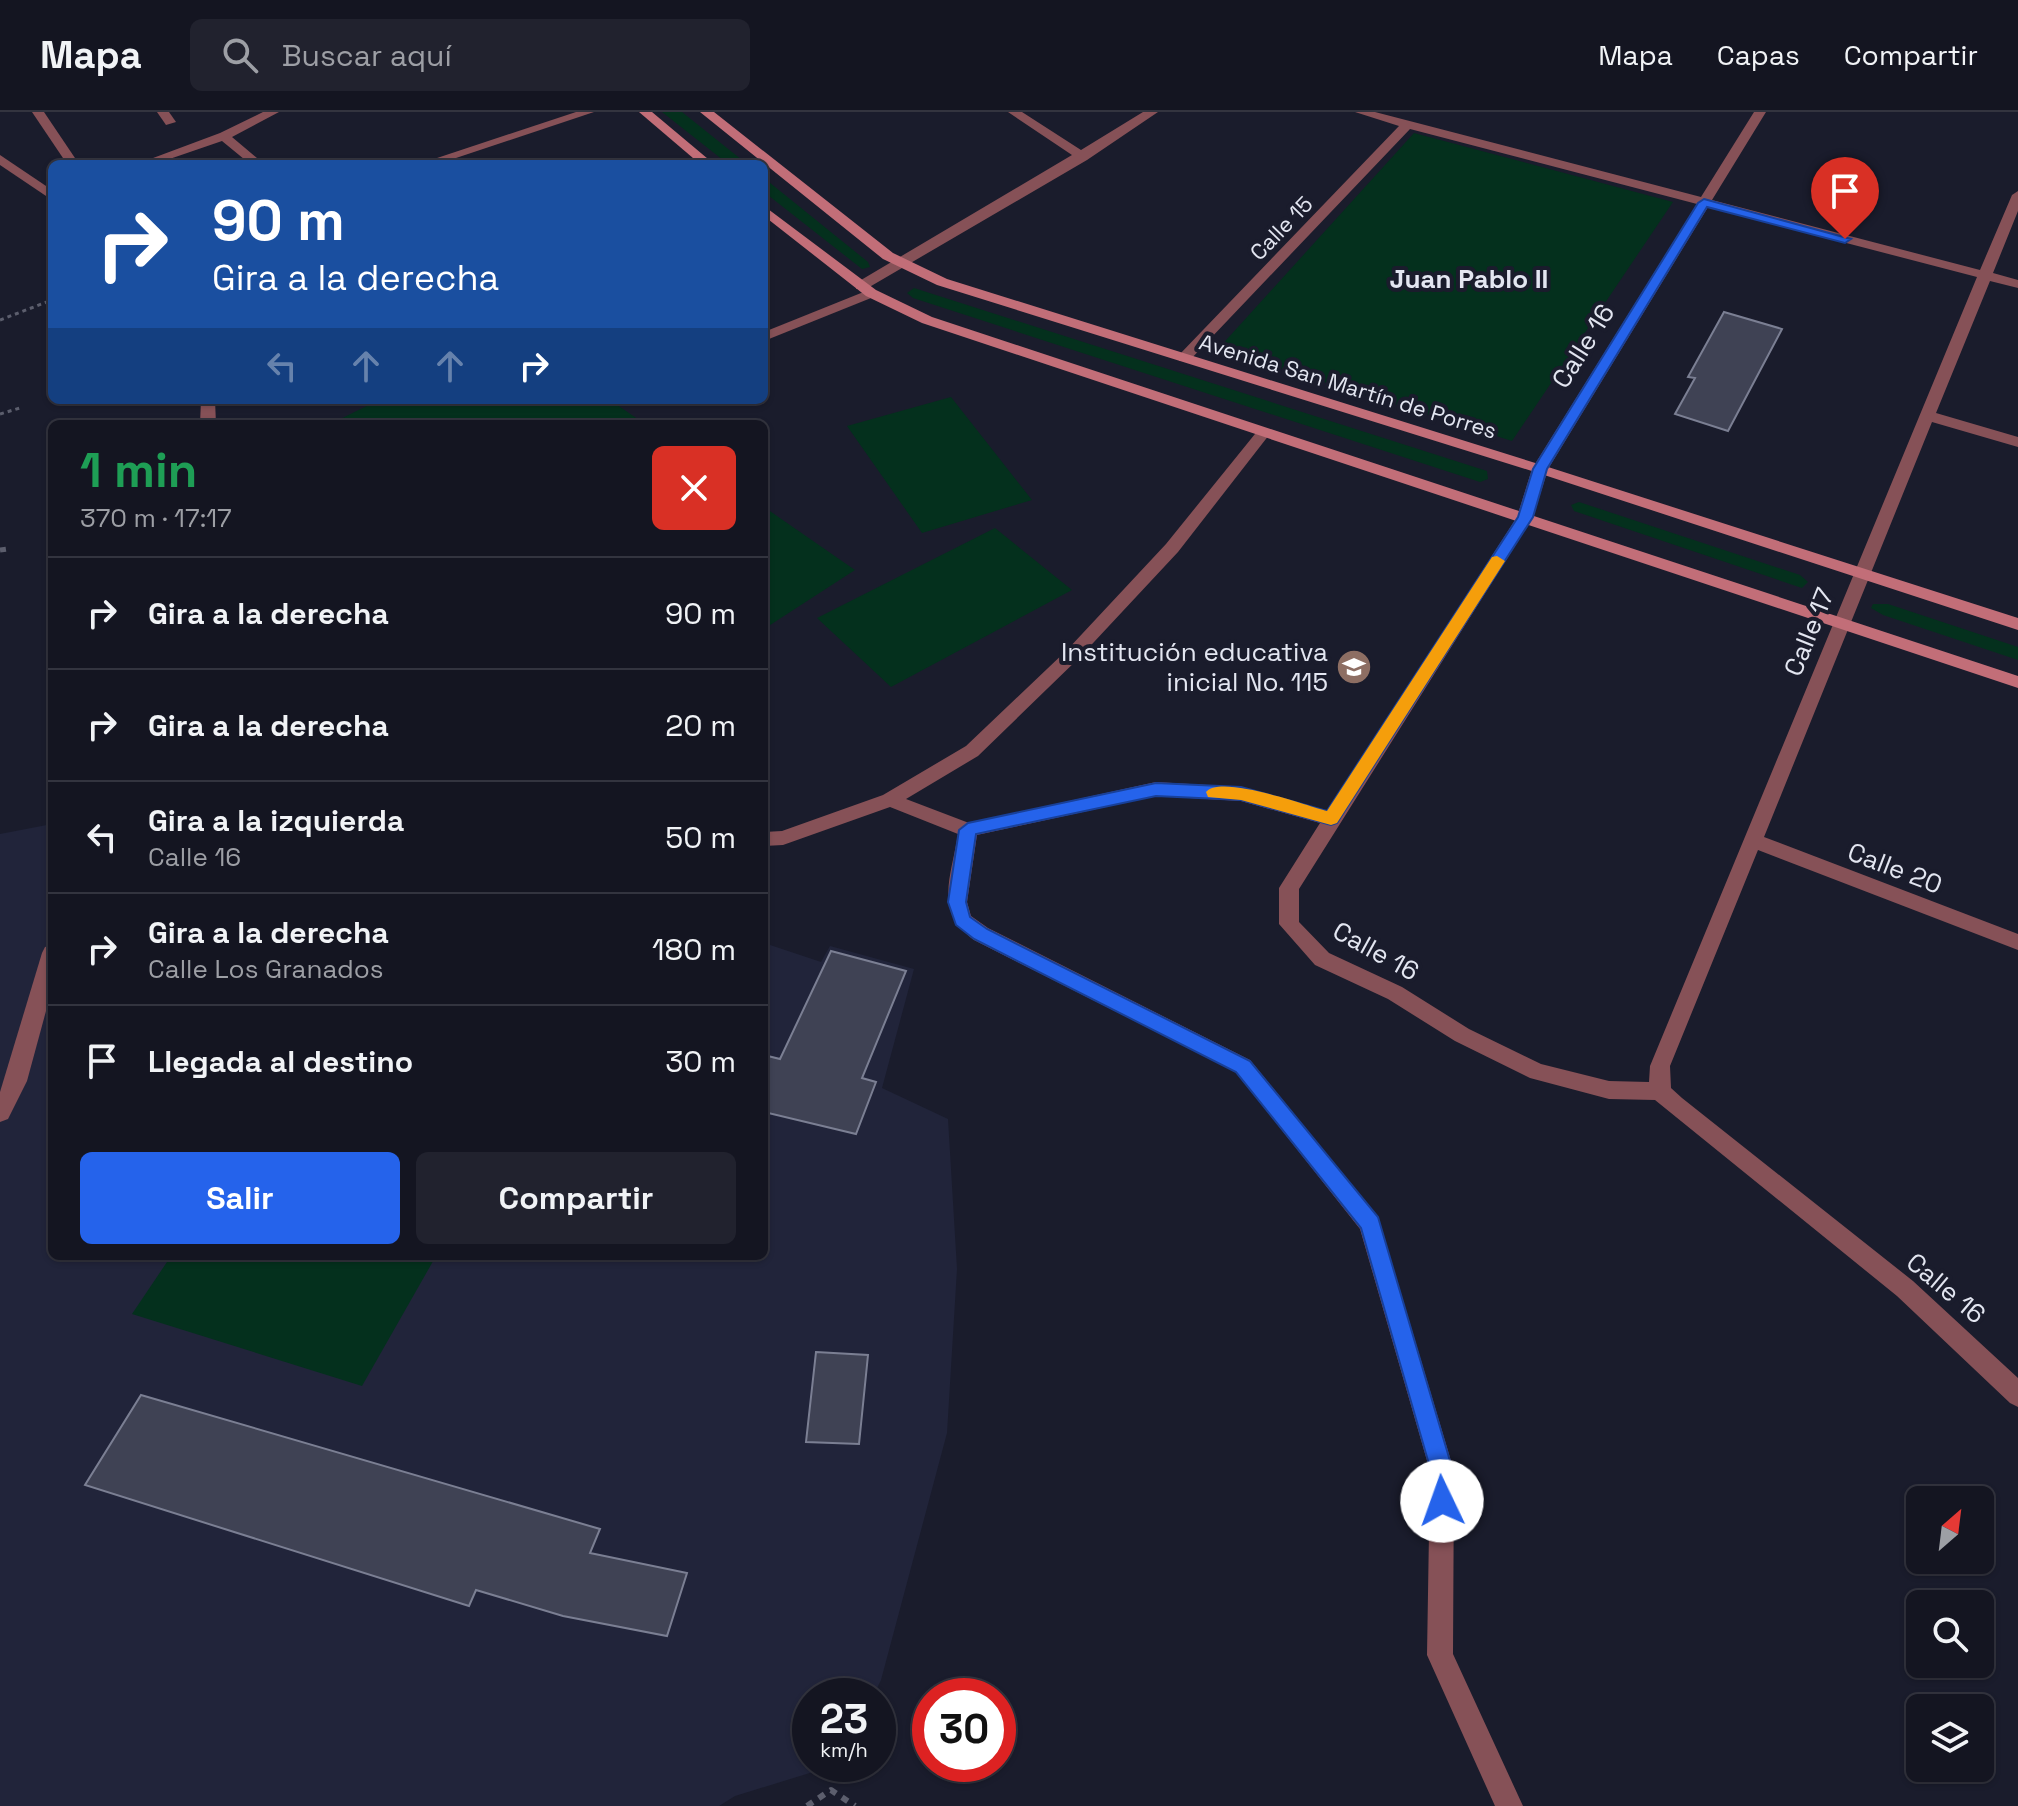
<!DOCTYPE html>
<html lang="es">
<meta charset="utf-8">
<style>
:root{--surface:#141521;--page:#21222e;--text:#f1f3f6;--muted:#9d9fa5;--line:#33343f;--accent:#2563eb}
body{margin:0;font-family:"Space Grotesk",sans-serif;background:var(--page);color:var(--text);height:100vh;display:flex;flex-direction:column;font-size:30px;white-space:nowrap}
*{box-sizing:border-box;margin:0}
p{font-size:26px;color:var(--muted)}
.icon{flex:none;width:44px;height:44px;fill:none;stroke:currentColor;stroke-width:2;stroke-linecap:round;stroke-linejoin:round}
.map{position:relative;flex:1;overflow:hidden}
.side{position:absolute;left:48px;top:308px;width:720px;height:840px;display:flex;flex-direction:column;background:var(--surface);border-radius:12px;box-shadow:0 2px 6px #0004,0 0 0 2px var(--line)}
.side>*{flex:none}
.hud{position:absolute;left:48px;top:48px;width:720px;height:244px;border-radius:12px;box-shadow:0 2px 6px #0004,0 0 0 2px var(--line);background:#1a4fa0;color:#fff;overflow:hidden}
.needle{width:52px;rotate:28deg}
.tools{position:absolute;left:1906px;top:1374px;display:grid;gap:16px}
.tools a{display:grid;place-items:center;width:88px;height:88px;border-radius:12px;background:var(--surface);box-shadow:0 2px 6px #0004,0 0 0 2px var(--line);font-size:40px}
.speed{position:absolute;left:792px;top:1566px;display:flex;gap:16px;font-size:40px;font-weight:700;text-align:center}
.speed>*{display:grid;place-content:center;width:104px;height:104px;border-radius:50%;background:var(--surface);box-shadow:0 2px 6px #0004,0 0 0 2px var(--line);line-height:1}
.speed small{font-size:20px;font-weight:400}
.speed .limit{border:12px solid #d22;background:#fff;color:#111}
.pin{position:absolute;display:grid;place-items:center;width:68px;height:68px;color:#fff;margin:-82px -34px;border-radius:50% 50% 50% 0;rotate:-45deg;box-shadow:0 0 8px #0007}
.pin .icon{rotate:45deg}
.me{position:absolute;width:88px;margin:-44px;rotate:357deg;stroke-linejoin:round;filter:drop-shadow(0 0 6px #0008)}
.turn{display:flex;align-items:center;gap:28px;height:168px;padding:0 32px;font-size:36px}
.turn .icon{width:104px;height:104px;stroke-width:2.5}
.turn b{display:block;font-size:56px;line-height:68px}
.lanes{display:flex;align-items:center;height:76px;padding:0 32px;background:#0003;justify-content:center;gap:40px;direction:ltr}
.lanes .off{opacity:.35}
.round{display:grid;place-items:center;flex:none;width:84px;height:84px;border-radius:12px;background:var(--page)}
.summary{display:flex;align-items:center;justify-content:space-between;height:136px;padding:0 32px}
h1{font-size:48px;font-weight:700;line-height:60px;color:#1e9e55}
.action{display:flex;gap:16px;margin-top:auto;padding:16px 32px}
.action a{flex:1;height:92px;border-radius:12px;background:var(--accent);color:#fff;font-size:32px;font-weight:700;line-height:92px;text-align:center}
.action a+a{background:var(--page);color:var(--text)}
ul{padding:0;list-style:none}
li{display:flex;align-items:center;gap:24px;height:112px;padding:0 32px;border-top:2px solid var(--line)}
li div{flex:1}
li b{display:block;font-size:30px}
li em{font-style:normal}
header{display:flex;align-items:center;gap:48px;box-sizing:border-box;height:112px;padding:0 40px;background:var(--surface);border-bottom:2px solid var(--line)}
header strong{font-size:38px}
nav{display:flex;gap:44px;margin-inline-start:auto;font-size:28px}
.search{width:560px;height:72px;background:var(--page);display:flex;align-items:center;gap:20px;box-sizing:border-box;padding:0 28px;border-radius:12px;color:var(--muted);font-size:30px}
.map>svg:first-child{display:block}
</style>
<header>
<strong>Mapa</strong>
<div class="search"><svg class="icon" aria-label="search" viewBox="0 0 24 24"><circle cx="10" cy="10" r="6"/><path d="M15 15l6 6"/></svg>Buscar aquí</div>
<nav><a>Mapa</a><a>Capas</a><a>Compartir</a></nav>
</header>
<div class="map">
<svg width="2018" height="1694" viewBox="0 0 2018 1694">
<rect width="100%" height="100%" fill="#1a1c2c"/>
<path fill="#21243a" d="M 52,712 L 52,1144 L 764,1144 L 764,831 L 821,850 L 830,834 L 914,857 L 882,976 L 948,1007 L 957,1157 L 947,1321 L 881,1568 L 873,1584 L 810,1584 L 810,1652 L 839,1652 L 735,1684 L 719,1694 L 0,1694 L 0,722 Z"/>
<g fill="#04301d">
<path d="M 662,0 L 682,0 L 747,52 L 728,52 Z"/>
<path d="M 1414,21 L 1673,90 L 1512,329 L 1218,237 Z"/>
<path d="M 764,66 L 868,150 L 870,155 L 862,157 L 764,80 Z"/>
<path d="M 914,176 L 1487,359 L 1488,367 L 1480,370 L 913,186 L 907,181 Z"/>
<path d="M 951,285 L 1032,388 L 922,421 L 847,314 Z"/>
<path d="M 379,288 L 610,288 L 645,312 L 330,312 Z"/>
<path d="M 1579,390 L 1800,463 L 1808,470 L 1802,476 L 1574,399 L 1571,393 Z"/>
<path d="M 764,395 L 855,458 L 764,517 Z"/>
<path d="M 995,416 L 1072,478 L 891,575 L 817,506 Z"/>
<path d="M 1873,492 L 1888,492 L 2018,535 L 2018,548 L 1883,503 L 1871,496 Z"/>
<path d="M 171,1144 L 436,1144 L 362,1274 L 132,1202 Z"/>
</g>
<g fill="#3f4254" stroke="#7b7f93" stroke-width="2">
<path d="M 1724,200 L 1782,217 L 1728,319 L 1675,302 L 1695,266 L 1688,265 Z"/>
<path d="M 831,839 L 906,859 L 862,966 L 876,970 L 856,1022 L 764,1000 L 764,943 L 780,947 Z"/>
<path d="M 816,1240 L 868,1243 L 859,1332 L 806,1330 Z"/>
<path d="M 141,1283 L 600,1417 L 590,1441 L 687,1461 L 667,1524 L 563,1504 L 476,1478 L 469,1494 L 85,1373 Z"/>
</g>
<g fill="none" stroke-linecap="round" stroke-linejoin="round">
<g stroke="#5c5e6d" stroke-width="3" stroke-dasharray="4 4" stroke-linecap="butt">
<path d="M 0,208 L 52,188"/>
<path d="M 0,302 L 20,296"/>
</g>
<path stroke="#5c5e6d" stroke-width="5" stroke-dasharray="6 6" stroke-linecap="butt" d="M 0,438 L 7,437"/>
<path stroke="#5c5e6d" stroke-width="6" stroke-dasharray="7 7" stroke-linecap="butt" d="M 807,1694 L 831,1678 L 855,1694"/>
<path fill="#865157" fill-rule="evenodd" d="M 871,177 L 878,181 L 876,184 L 764,229 L 764,220 Z"/>
<g fill="#865157" fill-rule="evenodd">
<path d="M 32,0 L 44,0 L 79,52 L 67,52 Z"/>
<path d="M 157,0 L 169,0 L 176,10 L 166,13 Z"/>
<path d="M 263,0 L 279,0 L 232,25 L 264,52 L 250,52 L 222,29 L 155,52 L 137,52 L 220,21 Z"/>
<path d="M 576,0 L 594,0 L 438,52 L 419,52 Z"/>
<path d="M 1008,0 L 1022,0 L 1081,38 L 1143,0 L 1158,0 L 1087,48 L 866,177 L 856,177 L 856,171 L 1072,43 Z"/>
<path d="M 1355,0 L 1375,0 L 1701,85 L 1754,0 L 1766,0 L 1712,88 L 1980,158 L 2012,83 L 2018,79 L 2018,99 L 1993,161 L 2018,168 L 2018,176 L 1990,169 L 1936,301 L 2018,325 L 2018,335 L 1932,310 L 1764,725 L 2018,822 L 2018,838 L 1758,738 L 1670,954 L 1671,976 L 1682,986 L 1913,1169 L 2018,1266 L 2018,1295 L 2010,1291 L 1897,1184 L 1655,988 L 1609,987 L 1530,966 L 1455,929 L 1388,887 L 1315,853 L 1279,812 L 1279,776 L 1320,711 L 1241,689 L 1156,684 L 977,723 L 967,790 L 971,804 L 988,816 L 1250,948 L 1378,1105 L 1454,1359 L 1453,1542 L 1523,1694 L 1495,1694 L 1427,1543 L 1430,1359 L 1360,1117 L 1236,960 L 974,828 C 934,796 951,767 958,722 L 890,695 L 783,733 L 764,734 L 764,720 L 782,719 L 883,683 L 966,634 L 1068,537 L 1166,432 L 1259,317 L 1269,317 L 1269,323 L 1178,440 L 1080,545 L 978,644 L 906,687 L 969,711 L 1156,670 L 1241,675 L 1328,699 L 1517,405 L 1532,357 L 1697,92 L 1410,17 L 1189,249 L 1179,249 L 1179,243 L 1399,14 ZM 1708,95 L 1977,165 L 1650,954 L 1649,970 L 1609,969 L 1541,952 L 1469,917 L 1402,875 L 1329,841 L 1299,810 L 1299,777 L 1533,405 L 1548,357 Z"/>
<path d="M 0,43 L 52,78 L 52,88 L 0,53 Z"/>
<path d="M 201,288 L 215,288 L 216,312 L 200,312 Z"/>
<path d="M 52,833 L 52,877 L 27,969 L 8,1007 L 0,1010 L 0,980 L 42,841 L 45,835 Z"/>
</g>
<g fill="#c26e78" fill-rule="evenodd">
<path d="M 639,0 L 652,0 L 714,52 L 700,52 Z"/>
<path d="M 700,0 L 714,0 L 893,141 L 947,167 L 1545,354 L 2018,506 L 2018,518 L 1535,360 L 937,173 L 883,147 Z"/>
<path d="M 764,94 L 876,178 L 932,205 L 2018,564 L 2018,576 L 922,211 L 866,184 L 764,104 Z"/>
</g>
</g>
<path fill="#2563eb" stroke="#184099" stroke-width="2" d="M 1704,87 L 1851,127 L 1845,131 L 1707,95 L 1547,357 L 1533,405 L 1337,711 L 1331,713 L 1241,688 L 1156,684 L 976,722 L 966,790 L 970,805 L 987,817 L 1250,949 L 1378,1105 L 1453,1359 L 1453,1389 L 1450,1397 L 1442,1401 L 1434,1397 L 1430,1389 L 1431,1359 L 1361,1116 L 1236,960 L 974,827 L 956,813 L 948,790 L 959,718 L 968,711 L 1156,671 L 1241,675 L 1327,699 L 1518,405 L 1533,357 L 1698,91 Z"/>
<path fill="#f59e0b" d="M 1497,444 L 1505,449 L 1337,711 L 1331,713 L 1241,688 L 1208,685 L 1206,680 C 1220,662 1305,693 1327,699 L 1492,445 Z"/>
<defs>
<g id="school-disc" transform="scale(1.8)"><circle r="9.5" fill="#8d6e63" stroke="#1a1c2c"/><path d="M0-5L7-2L0 1L-7-2ZM-4 1L0 2.5L4 1V4Q0 6-4 4Z" fill="#fff"/></g>
</defs>
<g fill-rule="evenodd">
<use href="#school-disc" x="1354" y="555"/>
</g>
<g text-anchor="middle" stroke-width="8" stroke-linejoin="round" paint-order="stroke">
<g font-size="22" fill="#e3e6f1" stroke="#1a1c2c">
<text transform="translate(1281 116) rotate(-46)" y="8">Calle 15</text>
<text transform="translate(1348 274) rotate(17)" y="8">Avenida San Martín de Porres</text>
</g>
<g font-size="26" font-weight="bold" fill="#e3e6f1" stroke="#1a1c2c">
<text x="1469" y="176">Juan Pablo II</text>
</g>
<g font-size="26" fill="#e3e6f1" stroke="#1a1c2c">
<text transform="translate(1583 234) rotate(-58)" y="9">Calle 16</text>
<text transform="translate(1809 520) rotate(-68)" y="9">Calle 17</text>
<text transform="translate(1895 756) rotate(21)" y="9">Calle 20</text>
<text transform="translate(1376 839) rotate(29)" y="9">Calle 16</text>
<text transform="translate(1946 1176) rotate(40)" y="9">Calle 16</text>
</g>
<g font-size="26" fill="#e3e6f1" stroke="#1a1c2c" text-anchor="end">
<text x="1328" y="549">Institución educativa<tspan x="1328" dy="30">inicial No. 115</tspan></text>
</g>
</g>
</svg>
<div class="tools">
<a><svg class="needle" viewBox="-14 -14 28 28"><path d="M0-13l5 13h-10z" fill="#e53935"/><path d="M0 13l5-13h-10z" fill="#9d9fa5"/></svg></a>
<a><svg class="icon" aria-label="search" viewBox="0 0 24 24"><circle cx="10" cy="10" r="6"/><path d="M15 15l6 6"/></svg></a>
<a><svg class="icon" aria-label="layers" viewBox="0 0 24 24"><path d="M12 4l9 5-9 5-9-5zM3 14l9 5 9-5"/></svg></a>
</div>
<div class="speed"><div>23<small>km/h</small></div><div class="limit">30</div></div>
<div class="pin" style="left:1845px;top:127px;background:#d93025"><svg class="icon" aria-label="arrive" viewBox="0 0 24 24"><path d="M6 21V4h12l-3 4 3 4H6"/></svg></div>
<svg class="me" style="left:1442px;top:1389px" viewBox="-20 -20 40 40"><circle r="19" fill="#fff"/><path d="M0-13L10 11 0 6-10 11z" fill="#2563eb"/></svg>
<div class="hud">
<div class="turn"><svg class="icon" aria-label="right" viewBox="0 0 24 24"><path d="M7 20v-9h11M14 6l5 5-5 5"/></svg><div><b>90 m</b>Gira a la derecha</div></div>
<div class="lanes"><svg class="icon off" aria-label="left" viewBox="0 0 24 24"><path d="M17 20v-9H6M10 6l-5 5 5 5"/></svg><svg class="icon off" aria-label="ahead" viewBox="0 0 24 24"><path d="M12 20V5M6 11l6-6 6 6"/></svg><svg class="icon off" aria-label="ahead" viewBox="0 0 24 24"><path d="M12 20V5M6 11l6-6 6 6"/></svg><svg class="icon" aria-label="right" viewBox="0 0 24 24"><path d="M7 20v-9h11M14 6l5 5-5 5"/></svg></div>
</div>
<section class="side">
<div class="summary"><div><h1>1 min</h1><p>370 m · 17:17</p></div><a class="round" style="background:#d93025;color:#fff"><svg class="icon" aria-label="close" viewBox="0 0 24 24"><path d="M6 6l12 12M18 6L6 18"/></svg></a></div>
<ul>
<li><svg class="icon" aria-label="right" viewBox="0 0 24 24"><path d="M7 20v-9h11M14 6l5 5-5 5"/></svg><div><b>Gira a la derecha</b></div><em>90 m</em></li>
<li><svg class="icon" aria-label="right" viewBox="0 0 24 24"><path d="M7 20v-9h11M14 6l5 5-5 5"/></svg><div><b>Gira a la derecha</b></div><em>20 m</em></li>
<li><svg class="icon" aria-label="left" viewBox="0 0 24 24"><path d="M17 20v-9H6M10 6l-5 5 5 5"/></svg><div><b>Gira a la izquierda</b><p>Calle 16</p></div><em>50 m</em></li>
<li><svg class="icon" aria-label="right" viewBox="0 0 24 24"><path d="M7 20v-9h11M14 6l5 5-5 5"/></svg><div><b>Gira a la derecha</b><p>Calle Los Granados</p></div><em>180 m</em></li>
<li><svg class="icon" aria-label="arrive" viewBox="0 0 24 24"><path d="M6 21V4h12l-3 4 3 4H6"/></svg><div><b>Llegada al destino</b></div><em>30 m</em></li>
</ul>
<div class="action"><a>Salir</a><a>Compartir</a></div>
</section>
</div>
